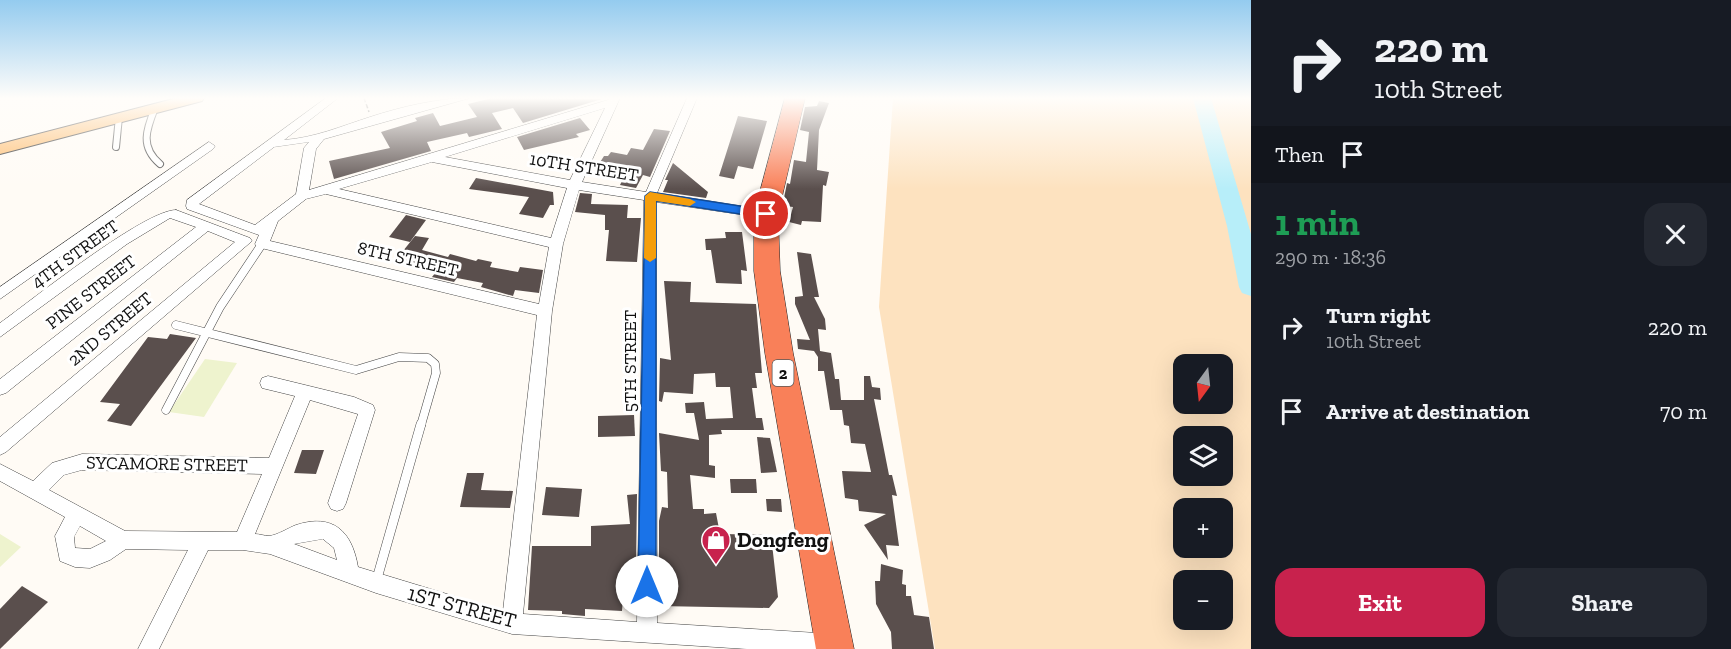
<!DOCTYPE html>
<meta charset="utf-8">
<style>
:root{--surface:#171b24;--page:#242831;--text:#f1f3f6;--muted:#9ea1a6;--accent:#c8224d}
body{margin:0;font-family:"Zilla Slab",serif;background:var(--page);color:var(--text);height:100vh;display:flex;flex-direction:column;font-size:22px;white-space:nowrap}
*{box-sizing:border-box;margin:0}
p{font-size:20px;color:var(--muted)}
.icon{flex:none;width:33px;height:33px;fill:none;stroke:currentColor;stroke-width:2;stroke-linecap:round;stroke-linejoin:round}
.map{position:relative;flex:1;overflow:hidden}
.drawer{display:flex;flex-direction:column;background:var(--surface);width:480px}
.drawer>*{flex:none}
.banner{background:#171b24;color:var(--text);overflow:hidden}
.needle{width:39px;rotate:195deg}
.tools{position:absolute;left:1173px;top:354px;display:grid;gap:12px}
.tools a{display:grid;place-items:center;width:60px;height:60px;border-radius:12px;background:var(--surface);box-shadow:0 6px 24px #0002;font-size:30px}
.pin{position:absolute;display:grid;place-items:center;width:51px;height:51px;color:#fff;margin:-26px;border:3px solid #fff;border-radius:50%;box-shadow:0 2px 6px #0007}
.me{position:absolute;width:66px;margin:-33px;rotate:0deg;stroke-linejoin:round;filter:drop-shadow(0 0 4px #0008)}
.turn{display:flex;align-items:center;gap:21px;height:126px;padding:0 24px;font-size:27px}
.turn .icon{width:78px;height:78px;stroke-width:2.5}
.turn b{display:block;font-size:42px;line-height:51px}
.then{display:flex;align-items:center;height:57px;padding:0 24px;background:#0003;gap:12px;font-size:22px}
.round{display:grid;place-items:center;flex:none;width:63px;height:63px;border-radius:18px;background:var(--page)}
.summary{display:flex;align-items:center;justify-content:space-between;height:102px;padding:0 24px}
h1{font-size:36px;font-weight:700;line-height:45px;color:#1e9e55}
.primary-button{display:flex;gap:12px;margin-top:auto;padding:12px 24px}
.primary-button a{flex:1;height:69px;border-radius:18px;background:var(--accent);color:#fff;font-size:24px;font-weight:700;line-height:69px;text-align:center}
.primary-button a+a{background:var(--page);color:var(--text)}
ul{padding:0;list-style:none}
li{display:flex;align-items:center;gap:18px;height:84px;padding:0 24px}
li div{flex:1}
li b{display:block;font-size:22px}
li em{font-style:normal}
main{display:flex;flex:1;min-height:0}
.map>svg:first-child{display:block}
</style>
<main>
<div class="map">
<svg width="1251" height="649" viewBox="0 0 1251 649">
<rect width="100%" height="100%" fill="#fffbf5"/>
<path fill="#fde2bf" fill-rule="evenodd" d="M 893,98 L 1251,98 L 1251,649 L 935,649 L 879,307 ZM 1184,364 L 1222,364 L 1222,404 L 1184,404 ZM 1184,436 L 1222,436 L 1222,476 L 1184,476 ZM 1184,508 L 1222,508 L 1222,548 L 1184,548 ZM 1184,580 L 1222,580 L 1222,620 L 1184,620 Z"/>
<g fill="#eef3ce">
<path d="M 205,359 L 237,363 L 204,417 L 169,412 Z"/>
<path d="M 0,534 L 21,547 L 0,567 Z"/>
</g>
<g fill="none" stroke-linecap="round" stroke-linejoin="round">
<path fill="#b7eef9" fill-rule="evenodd" d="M 1193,98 L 1211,98 L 1251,234 L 1251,296 L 1242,293 L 1239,287 L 1227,226 Z"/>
</g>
<g fill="#5a4f4d">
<path d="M 492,98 L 602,99 L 523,123 L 513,108 L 492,113 L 502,129 L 469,137 L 467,133 L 427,142 L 431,151 L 334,179 L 329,161 L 390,148 L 381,132 L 417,121 L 415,118 L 433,113 L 440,126 L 477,117 L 468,104 Z"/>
<path d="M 819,101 L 829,103 L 819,130 L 817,170 L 829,172 L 826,186 L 823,185 L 821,222 L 802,221 L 801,225 L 789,222 L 793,207 L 786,206 L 787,199 L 784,198 L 787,183 L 790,184 L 794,160 L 806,162 L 809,132 L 800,130 L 805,107 L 817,106 Z"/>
<path d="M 738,116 L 767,121 L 753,169 L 738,166 L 734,179 L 719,176 Z"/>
<path d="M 580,118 L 590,130 L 576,134 L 579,137 L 524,150 L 517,137 Z"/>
<path d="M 654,129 L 670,131 L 650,177 L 643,175 L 636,188 L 620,185 L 622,181 L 616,180 L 621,172 L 597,167 L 604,156 L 608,156 L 611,152 L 627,155 L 631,148 L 643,150 Z"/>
<path d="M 673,163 L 708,192 L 706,198 L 663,192 L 668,180 L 665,180 Z"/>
<path d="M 476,178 L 553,192 L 554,205 L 550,205 L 543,218 L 519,214 L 529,197 L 469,189 Z"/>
<path d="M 580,193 L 592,194 L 591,204 L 628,205 L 627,218 L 641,218 L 637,262 L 606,261 L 609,230 L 605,230 L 605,215 L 575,212 Z"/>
<path d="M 406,215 L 426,220 L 410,242 L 389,237 Z"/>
<path d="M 725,232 L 742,232 L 747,271 L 741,270 L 742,284 L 716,283 L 711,250 L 706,250 L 705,239 L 726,238 Z"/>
<path d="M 415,236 L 429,238 L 422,250 L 448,257 L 450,254 L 476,261 L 478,259 L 492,262 L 490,267 L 518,272 L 520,267 L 543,270 L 539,293 L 515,290 L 513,296 L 481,287 L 483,283 L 457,278 L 454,282 L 432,277 L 436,272 L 395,261 Z"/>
<path d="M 797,252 L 811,254 L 819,297 L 814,297 L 825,319 L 826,330 L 818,329 L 820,351 L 831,353 L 835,379 L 839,379 L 841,400 L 864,400 L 864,376 L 870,376 L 872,387 L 880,388 L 881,400 L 874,399 L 889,475 L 892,475 L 897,496 L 892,495 L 899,546 L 886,545 L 888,560 L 864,525 L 886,514 L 859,511 L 858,500 L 845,498 L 842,471 L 871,472 L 865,444 L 851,443 L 849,426 L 844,425 L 842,410 L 830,410 L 824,371 L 818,371 L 818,357 L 814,351 L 798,349 L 797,339 L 810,340 L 795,304 L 795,297 L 803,296 Z"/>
<path d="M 664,281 L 691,282 L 690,302 L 756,304 L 762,373 L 755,373 L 757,388 L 752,388 L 756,418 L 762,418 L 764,430 L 721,430 L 722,434 L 709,435 L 709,465 L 715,466 L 715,478 L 690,475 L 693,509 L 704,509 L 704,514 L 716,513 L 720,534 L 771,535 L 778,597 L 769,608 L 659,606 L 659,521 L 662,507 L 668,508 L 667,472 L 661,471 L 659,433 L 699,440 L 694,413 L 686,413 L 685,403 L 704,402 L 706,419 L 733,418 L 730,387 L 716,387 L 715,373 L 694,374 L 693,394 L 664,392 L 662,402 L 659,401 L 660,358 L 671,360 Z"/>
<path d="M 170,334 L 196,338 L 131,426 L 107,421 L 120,404 L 100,402 L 148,337 L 167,339 Z"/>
<path d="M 634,415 L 635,436 L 598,437 L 598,416 Z"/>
<path d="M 757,437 L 770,438 L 777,472 L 761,473 Z"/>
<path d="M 302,450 L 324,450 L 316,474 L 294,473 Z"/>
<path d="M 467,473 L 484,473 L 481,490 L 513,491 L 510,508 L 460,507 Z"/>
<path d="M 730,479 L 756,479 L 757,493 L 731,493 Z"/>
<path d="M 546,487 L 582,489 L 579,517 L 542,515 Z"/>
<path d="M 637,494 L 636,570 L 625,571 L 622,611 L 585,609 L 585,616 L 562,614 L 562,611 L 528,610 L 532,546 L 591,546 L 591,526 L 630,524 L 627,495 Z"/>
<path d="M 766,499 L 781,499 L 782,512 L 767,511 Z"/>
<path d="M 881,564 L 903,570 L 902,584 L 906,585 L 906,596 L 911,596 L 914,615 L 929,617 L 934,649 L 892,649 L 891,632 L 876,604 L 875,581 L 880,581 Z"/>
<path d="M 22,586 L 48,602 L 0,649 L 0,609 Z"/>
</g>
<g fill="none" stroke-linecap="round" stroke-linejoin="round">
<g stroke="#444" stroke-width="8">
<g id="lane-far2">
<path d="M 155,108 C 146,130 140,147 160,164"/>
<path d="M 116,147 L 119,117"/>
</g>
</g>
<g stroke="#444" stroke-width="9">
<g id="lane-far1">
<path d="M 176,325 L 356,370 L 399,357 L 428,358 L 435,364 L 436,373 L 421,425"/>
<path d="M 166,410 L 220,307 L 262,244"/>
</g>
</g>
<g stroke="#444" stroke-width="10">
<path id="lane" d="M 376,582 L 421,424"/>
</g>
<g stroke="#444" stroke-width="1">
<g id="street">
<path d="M 326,98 L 338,98 L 284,140 C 314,138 342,126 370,117 C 401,107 438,98 470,98 L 324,139 L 316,149 L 309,190 L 608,100 L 610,98 L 620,98 L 582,182 L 646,192 L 687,98 L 697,98 L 657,193 L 766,210 L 773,214 L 766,218 L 656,202 L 657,623 L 833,634 L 840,637 L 843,644 L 841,649 L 747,649 L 512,634 L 376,593 L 270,554 L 243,550 L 208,550 L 159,649 L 138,649 L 188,550 L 126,549 L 110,560 L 90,568 L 75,567 L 60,561 L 55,536 L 65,517 L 0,481 L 0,464 L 33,481 L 52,463 L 82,454 L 269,458 L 295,396 L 262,388 L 260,383 L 262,378 L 268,376 L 354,397 L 373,405 L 375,410 L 346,503 L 343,509 L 337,511 L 331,509 L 328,503 L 358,414 L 310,400 L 255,534 C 259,534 265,536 269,536 C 278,535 288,528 296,525 C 333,513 352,531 358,567 L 503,611 L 537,315 L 257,247 L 255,244 L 259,235 L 187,209 L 186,206 L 187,200 ZM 605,108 L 570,180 L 445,157 ZM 309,142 L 304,148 L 296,194 L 255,225 L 199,204 L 274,147 ZM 432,162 L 567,188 L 551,238 L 339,189 ZM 579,190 L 644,200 L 637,622 L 523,614 L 552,311 L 563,244 ZM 326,194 L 549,247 L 539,304 L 270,241 L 278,221 L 306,199 ZM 82,470 L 262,474 L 237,532 L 125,531 L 49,490 L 64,475 ZM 80,526 L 106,541 L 90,549 L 75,548 L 74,537 ZM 323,539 L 334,548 L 337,560 L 294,544 Z"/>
<path d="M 209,142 L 215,146 L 213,149 L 0,299 L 0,287 Z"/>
<path d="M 176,210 L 250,238 L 252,241 L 6,452 L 0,455 L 0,437 L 235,242 L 208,231 L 6,393 L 0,395 L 0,379 L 196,227 L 170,218 L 127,244 L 0,337 L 0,323 C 32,300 144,210 176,210 Z"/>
</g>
</g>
<g stroke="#222" stroke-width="2">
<path id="primary" d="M 177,98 L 204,98 L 202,101 L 0,154 L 0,144 Z"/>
</g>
<g stroke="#222" stroke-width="1">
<path id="highway" d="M 785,98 L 805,98 L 778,214 L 780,271 L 793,353 L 854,649 L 816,649 L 765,353 L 754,271 L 754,214 Z"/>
</g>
<path stroke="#333" stroke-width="1.5" stroke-dasharray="4.5 2" stroke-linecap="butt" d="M 364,98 L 369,112"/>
<use href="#lane-far2" stroke="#fff" stroke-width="6"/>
<use href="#lane-far1" stroke="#fff" stroke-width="8"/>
<use href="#lane" stroke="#fff" stroke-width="9"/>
<use href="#street" fill="#fff" fill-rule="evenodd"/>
<use href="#primary" fill="#fdb967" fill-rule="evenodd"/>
<use href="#highway" fill="#f98059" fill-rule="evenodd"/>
</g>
<linearGradient id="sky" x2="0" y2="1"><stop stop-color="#94cbef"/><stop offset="0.52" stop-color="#fffdfa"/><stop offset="1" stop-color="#fffdfa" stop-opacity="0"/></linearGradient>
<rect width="1251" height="189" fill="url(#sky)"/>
<path fill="#1a73e8" stroke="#114b97" stroke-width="1.5" d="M 650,192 L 766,210 L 772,214 L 766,218 L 656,201 L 656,586 L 654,592 L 647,595 L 641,592 L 638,586 L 645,196 Z"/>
<path fill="#f59e0b" d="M 650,192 L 690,199 L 696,202 L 690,206 L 656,201 L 656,258 L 650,262 L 644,258 L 645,196 Z"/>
<defs>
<g id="shop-pin" transform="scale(1.5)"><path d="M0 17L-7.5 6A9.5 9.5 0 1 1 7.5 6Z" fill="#c8224d" stroke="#fff"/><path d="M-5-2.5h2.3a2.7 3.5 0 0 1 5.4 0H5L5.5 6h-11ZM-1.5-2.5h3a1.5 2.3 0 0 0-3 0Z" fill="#fff"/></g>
</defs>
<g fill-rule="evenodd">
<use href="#shop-pin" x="716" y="540"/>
</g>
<g text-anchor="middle" stroke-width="6" stroke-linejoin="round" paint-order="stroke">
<rect fill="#fff" stroke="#585858" stroke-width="1.5" x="772.5" y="360" width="21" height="26" rx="4.5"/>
<g font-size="16" font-weight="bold" fill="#111">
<text x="783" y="379">2</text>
</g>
<g font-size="18" fill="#111" stroke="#fff">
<text transform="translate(584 167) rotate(9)" y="6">10TH STREET</text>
<text transform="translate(75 254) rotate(-36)" y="6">4TH STREET</text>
<text transform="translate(408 259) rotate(13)" y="6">8TH STREET</text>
<text transform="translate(91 292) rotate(-38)" y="6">PINE STREET</text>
<text transform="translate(110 329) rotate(-40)" y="6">2ND STREET</text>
<text transform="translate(630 361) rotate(-90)" y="6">5TH STREET</text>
<text transform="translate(167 464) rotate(1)" y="6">SYCAMORE STREET</text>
</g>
<g font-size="21" font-weight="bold" fill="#111" stroke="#fff" text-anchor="start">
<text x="737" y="547">Dongfeng</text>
</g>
<g font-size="21" fill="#111" stroke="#fff">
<text transform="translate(462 607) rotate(15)" y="7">1ST STREET</text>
</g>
</g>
</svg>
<div class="tools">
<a><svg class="needle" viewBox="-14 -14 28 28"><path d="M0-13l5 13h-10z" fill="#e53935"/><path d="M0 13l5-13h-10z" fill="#9ea1a6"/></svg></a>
<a><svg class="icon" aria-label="layers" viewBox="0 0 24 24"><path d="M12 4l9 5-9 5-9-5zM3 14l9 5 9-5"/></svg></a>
<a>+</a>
<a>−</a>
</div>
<div class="pin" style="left:766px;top:214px;background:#d93025"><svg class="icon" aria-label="arrive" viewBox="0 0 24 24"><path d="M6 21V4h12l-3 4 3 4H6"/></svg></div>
<svg class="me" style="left:647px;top:586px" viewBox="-20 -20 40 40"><circle r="19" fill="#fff"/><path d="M0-13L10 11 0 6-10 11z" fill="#1a73e8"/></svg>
</div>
<section class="drawer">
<div class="banner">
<div class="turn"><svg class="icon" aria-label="right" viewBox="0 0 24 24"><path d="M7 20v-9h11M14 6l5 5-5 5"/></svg><div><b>220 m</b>10th Street</div></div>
<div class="then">Then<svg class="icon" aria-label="arrive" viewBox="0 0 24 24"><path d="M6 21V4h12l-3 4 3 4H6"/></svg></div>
</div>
<div class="summary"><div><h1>1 min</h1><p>290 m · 18:36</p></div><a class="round"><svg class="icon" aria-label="close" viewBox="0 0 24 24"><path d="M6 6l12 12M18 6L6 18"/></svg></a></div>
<ul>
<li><svg class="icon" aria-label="right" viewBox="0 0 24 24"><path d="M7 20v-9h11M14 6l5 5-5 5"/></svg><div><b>Turn right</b><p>10th Street</p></div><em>220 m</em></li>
<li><svg class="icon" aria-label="arrive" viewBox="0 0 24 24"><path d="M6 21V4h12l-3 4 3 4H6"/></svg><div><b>Arrive at destination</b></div><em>70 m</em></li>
</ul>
<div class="primary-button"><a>Exit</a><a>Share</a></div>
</section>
</main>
